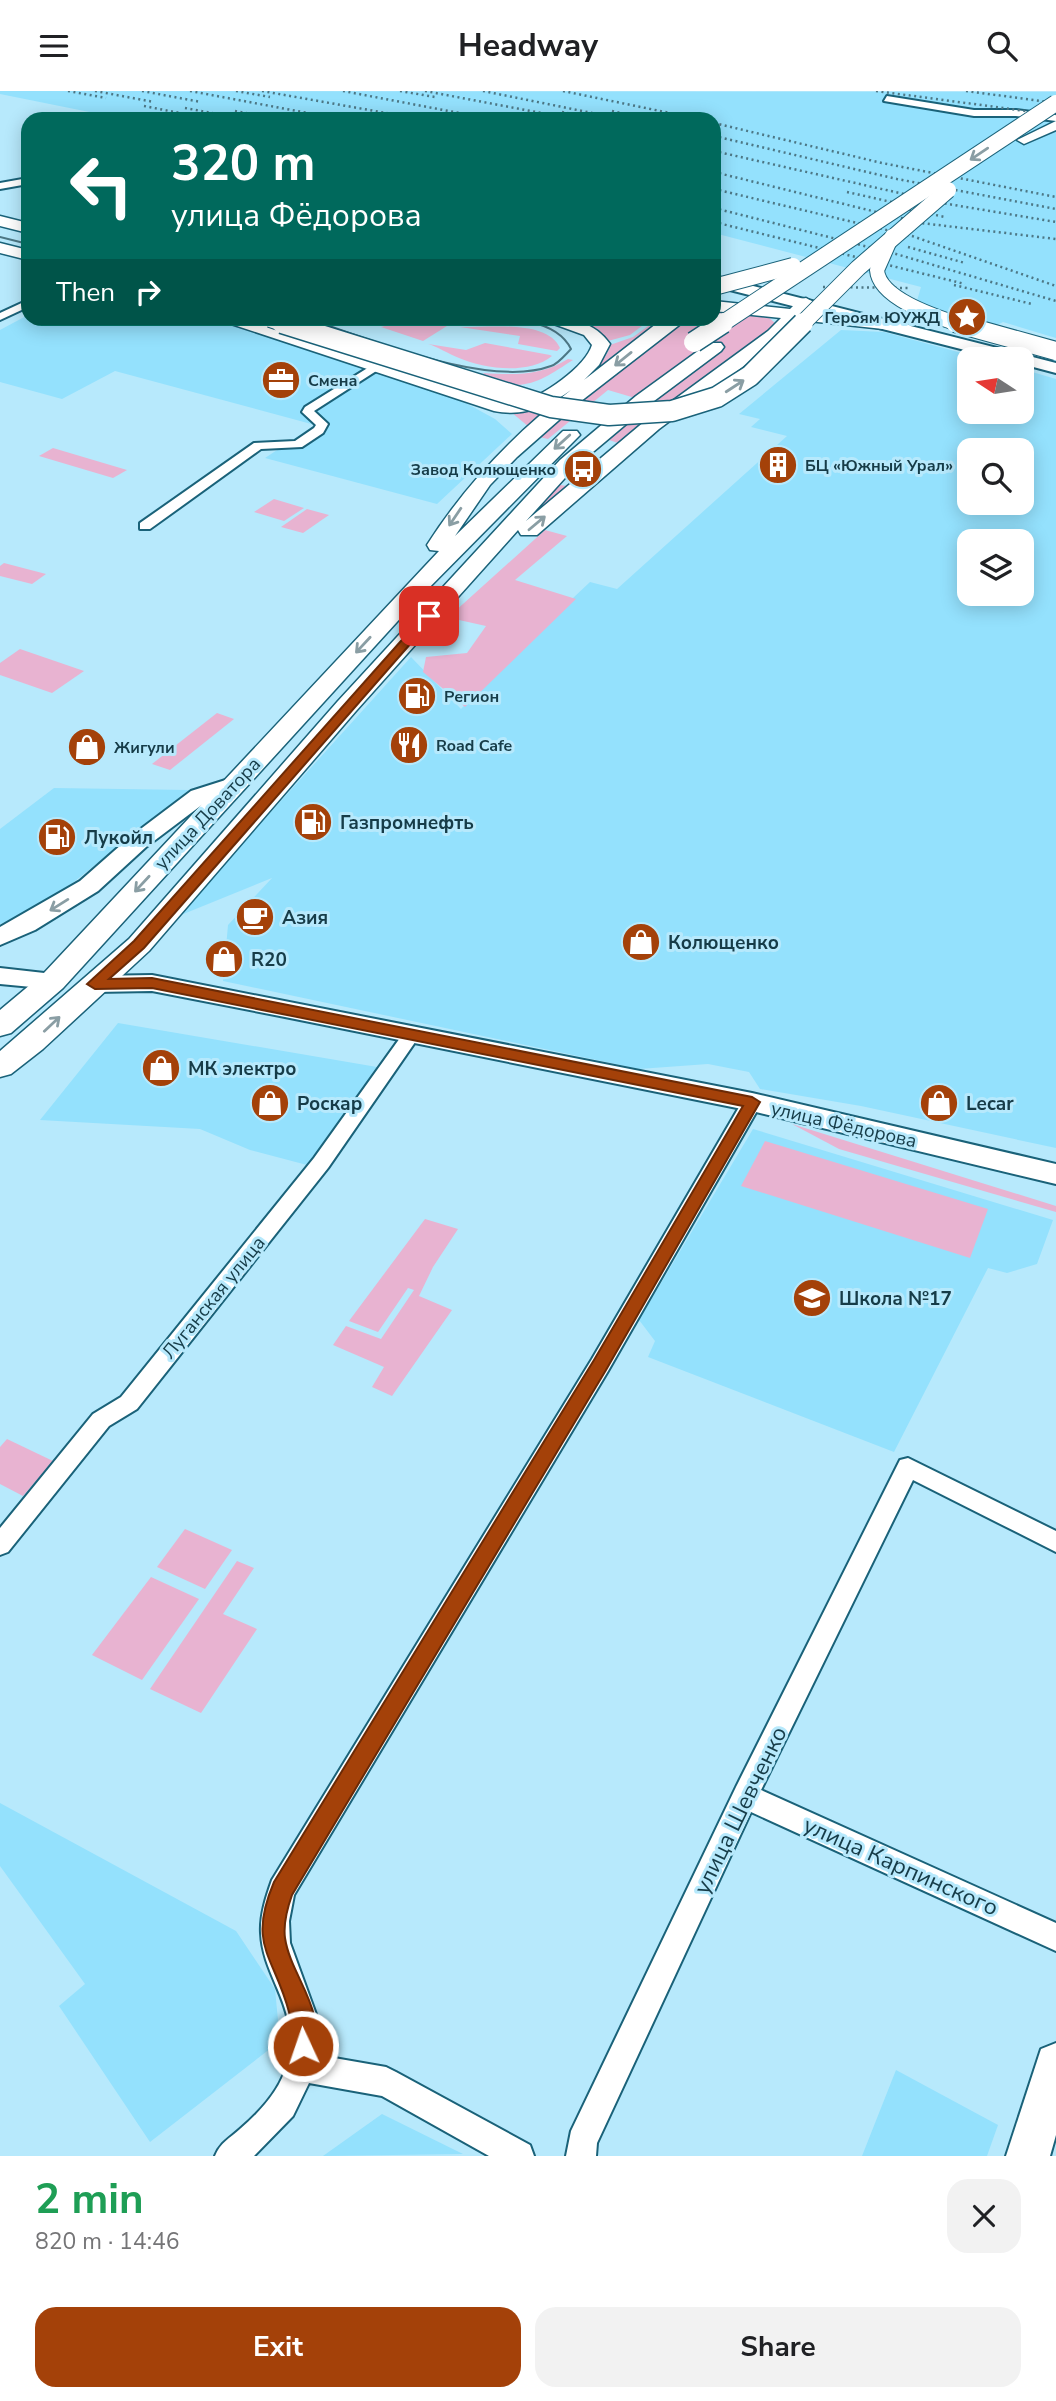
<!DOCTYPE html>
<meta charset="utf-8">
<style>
:root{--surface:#fff;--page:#f2f2f2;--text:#202124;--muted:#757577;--accent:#a44109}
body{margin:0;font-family:"Nunito Sans",sans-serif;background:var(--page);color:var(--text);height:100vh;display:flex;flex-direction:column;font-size:26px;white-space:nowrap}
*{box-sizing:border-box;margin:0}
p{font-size:23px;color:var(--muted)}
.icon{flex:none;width:38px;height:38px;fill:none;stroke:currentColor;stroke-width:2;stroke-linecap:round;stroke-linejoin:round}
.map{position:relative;height:2065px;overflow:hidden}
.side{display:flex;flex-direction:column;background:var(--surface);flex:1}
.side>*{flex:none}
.top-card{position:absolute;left:21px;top:21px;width:700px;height:214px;border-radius:21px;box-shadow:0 4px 18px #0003;background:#00695c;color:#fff;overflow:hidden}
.needle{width:46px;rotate:282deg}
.fabs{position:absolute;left:957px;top:256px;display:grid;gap:14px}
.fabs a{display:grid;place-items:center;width:77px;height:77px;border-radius:14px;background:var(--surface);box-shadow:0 4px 18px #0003;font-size:35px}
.pin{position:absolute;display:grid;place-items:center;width:60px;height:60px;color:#fff;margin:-30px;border-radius:14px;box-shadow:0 4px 10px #0006}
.me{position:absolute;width:77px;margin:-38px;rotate:357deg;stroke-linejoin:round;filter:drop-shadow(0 0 5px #0008)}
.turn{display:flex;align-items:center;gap:24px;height:147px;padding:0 35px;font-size:32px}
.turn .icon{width:91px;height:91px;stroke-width:2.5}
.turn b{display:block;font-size:49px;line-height:60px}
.then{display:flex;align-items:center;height:66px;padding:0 35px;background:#0003;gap:14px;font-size:26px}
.round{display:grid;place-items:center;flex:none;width:74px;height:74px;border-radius:21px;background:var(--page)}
.headline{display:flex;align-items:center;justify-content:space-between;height:119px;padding:0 35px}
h1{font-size:42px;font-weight:700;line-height:52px;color:#1e9e55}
.cta{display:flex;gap:14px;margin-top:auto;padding:14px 35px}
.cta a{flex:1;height:80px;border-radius:21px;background:var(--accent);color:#fff;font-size:28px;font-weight:700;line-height:80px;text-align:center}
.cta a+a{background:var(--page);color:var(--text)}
header{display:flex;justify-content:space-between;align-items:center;height:91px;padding:0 35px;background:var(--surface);font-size:32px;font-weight:700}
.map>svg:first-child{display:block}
</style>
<header><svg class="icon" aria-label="menu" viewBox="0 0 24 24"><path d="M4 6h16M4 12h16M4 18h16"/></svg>Headway<svg class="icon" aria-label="search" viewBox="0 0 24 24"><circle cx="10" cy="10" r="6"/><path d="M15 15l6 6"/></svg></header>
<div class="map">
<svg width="1056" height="2065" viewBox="0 0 1056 2065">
<rect width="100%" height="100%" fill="#b7e9fc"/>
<g fill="#94e1fd" fill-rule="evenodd">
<path d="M 0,0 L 1056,1 L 1056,247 L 1003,231 L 991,237 L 916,213 L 921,196 L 714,142 L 714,28 L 124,28 L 0,3 Z"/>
<path d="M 28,224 L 28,228 L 216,228 L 464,311 L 495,328 L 512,343 L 437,413 L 265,367 L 315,334 L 115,280 L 62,308 L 0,291 L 0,239 Z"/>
<path d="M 841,239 L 884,241 L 984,268 L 970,268 L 970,320 L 1022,320 L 1022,278 L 1056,288 L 1056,1057 L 861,1015 L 760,998 L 749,981 L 708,973 L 639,978 L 223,890 L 228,834 L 272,787 L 176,826 L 411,566 L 461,618 L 502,574 L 590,491 L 617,498 L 787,345 L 751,336 L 760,328 L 739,323 ZM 970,359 L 1022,359 L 1022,411 L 970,411 ZM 970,450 L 1022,450 L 1022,502 L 970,502 Z"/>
<path d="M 54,697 L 189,699 L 35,822 L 0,833 L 0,738 Z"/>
<path d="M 118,932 L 377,976 L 307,1074 L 250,1059 L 200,1038 L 40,1029 Z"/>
<path d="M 753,1038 L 1053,1129 L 1037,1173 L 1007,1182 L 988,1177 L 894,1361 L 648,1266 L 655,1250 L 639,1229 Z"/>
<path d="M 0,1712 L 236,1840 L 275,1898 L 280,1950 L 150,2051 L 59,1915 L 85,1893 L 0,1775 Z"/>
<path d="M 896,1979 L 998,2034 L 987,2065 L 862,2065 Z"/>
<path d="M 382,2023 L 463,2063 L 323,2065 Z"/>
</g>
<g fill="#e8b3d1">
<path d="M 727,218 L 768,226 L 775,232 L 770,240 L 525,431 L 560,394 L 567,395 L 618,352 L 609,349 L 652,312 L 608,299 L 548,348 L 539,346 L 665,241 L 693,228 L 714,228 L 714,219 Z"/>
<path d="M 571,228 L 651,228 L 630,244 L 608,250 L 598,238 Z"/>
<path d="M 658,228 L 664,228 L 529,336 L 511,321 C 536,308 606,283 610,254 L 633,246 Z"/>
<path d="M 396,232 L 447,235 L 423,250 L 381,236 Z"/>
<path d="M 460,236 C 487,237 547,228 560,257 L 557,260 L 518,253 L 520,245 Z"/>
<path d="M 485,252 L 550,264 L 552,265 C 529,284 484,278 459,267 C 448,263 439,256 428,253 L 466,259 Z"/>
<path d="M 568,268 L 573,269 C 549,284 531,299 502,292 C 493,290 489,289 483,282 C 514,284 541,285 568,268 Z"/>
<path d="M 53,357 L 127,379 L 113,387 L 39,365 Z"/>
<path d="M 274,408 L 304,417 L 284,430 L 254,421 Z"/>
<path d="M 307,418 L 329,424 L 303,442 L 281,436 Z"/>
<path d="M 545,439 L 567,445 L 515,489 L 576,508 L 465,616 L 423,581 L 426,566 L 467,562 L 486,535 L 459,529 L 453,522 Z"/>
<path d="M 4,472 L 46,483 L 32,493 L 0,485 L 0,475 Z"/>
<path d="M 20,558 L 84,580 L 52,602 L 0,584 L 0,572 Z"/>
<path d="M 217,622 L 234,628 L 170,679 L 152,673 Z"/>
<path d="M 792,1033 L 1056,1115 L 1056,1121 L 839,1058 Z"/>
<path d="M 765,1050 L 988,1118 L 970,1167 L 741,1095 Z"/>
<path d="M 425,1128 L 458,1138 L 433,1176 L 419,1205 L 452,1219 L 392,1305 L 372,1296 L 384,1276 L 333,1254 L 346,1235 L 381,1248 L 414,1199 L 408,1197 L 378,1241 L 349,1230 Z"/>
<path d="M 7,1348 L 53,1370 L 23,1405 L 0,1393 L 0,1356 Z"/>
<path d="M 185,1438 L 232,1459 L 205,1498 L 157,1476 Z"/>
<path d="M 237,1470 L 254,1477 L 223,1523 L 257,1538 L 201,1622 L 150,1598 Z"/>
<path d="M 151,1486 L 199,1508 L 142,1589 L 92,1564 Z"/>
</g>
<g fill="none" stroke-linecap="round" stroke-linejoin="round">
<g stroke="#1a6279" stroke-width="4">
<g id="minor">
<path d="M 887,5 L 974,19 L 1016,19 L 1056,24 L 1056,30 L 1016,25 L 974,25 L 884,10 Z"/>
<path d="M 28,87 L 28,93 L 0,98 L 0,92 Z"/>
<path d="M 28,209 L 28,216 L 0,229 L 0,222 Z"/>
<path d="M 374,273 L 384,275 L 314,320 L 328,333 L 323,342 L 302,356 L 261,358 L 150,438 L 140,438 L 140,432 L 254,352 L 295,350 L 314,337 L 316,334 L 302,321 L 305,316 Z"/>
<path d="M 411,938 L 420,944 L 328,1077 L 137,1318 L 109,1335 L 8,1461 L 0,1464 L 0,1437 L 93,1323 L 121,1306 L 314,1067 L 405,940 Z"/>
<path d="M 752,1004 L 759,1006 L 762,1011 L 608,1280 L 294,1804 L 289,1830 L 290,1852 L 317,1926 L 317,1964 L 386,1976 L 396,1981 L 530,2054 L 534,2065 L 489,2065 L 382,2005 L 309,1992 L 293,2025 L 254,2065 L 215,2065 C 220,2052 230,2047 240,2038 C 260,2021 281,1998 287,1973 C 301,1916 263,1889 261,1842 C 260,1824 266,1806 272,1789 L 592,1268 L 745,1006 Z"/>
<path d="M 908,1367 L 1056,1440 L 1056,1461 L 913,1389 L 761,1699 L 1056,1832 L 1056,1860 L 751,1721 L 597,2052 L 596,2065 L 566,2065 L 571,2040 L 736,1696 L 900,1369 Z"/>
</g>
</g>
<g stroke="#1a6279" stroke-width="4">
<g id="secondary">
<path d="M 714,185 L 1056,272 L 1056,282 L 1022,273 L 1022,268 L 1000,268 L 714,195 Z"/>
<path d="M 235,686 L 243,688 L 246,693 L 243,698 L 207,710 L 146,756 L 98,800 L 35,839 L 0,854 L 0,836 L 80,790 L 130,746 L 191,700 Z"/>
<path d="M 0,877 L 62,884 L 66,890 L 62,896 L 53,898 L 0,893 Z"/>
<path d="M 152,884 L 752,1002 L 1056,1073 L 1056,1093 L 752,1020 L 285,926 L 152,900 L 95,901 L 86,899 L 82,893 L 86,887 L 95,885 Z"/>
<path d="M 1056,1952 L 1056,2044 L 1050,2065 L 1006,2065 L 1041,1958 Z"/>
</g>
</g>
<g stroke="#1a6279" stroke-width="3">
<g id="primary">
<path d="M 1056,30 L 1056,39 L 1024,53 L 1017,49 Z"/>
<path d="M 0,125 L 28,132 L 28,142 L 0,135 Z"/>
<path d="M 0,152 L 28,159 L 28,169 L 0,162 Z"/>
<path d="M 806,207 L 815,212 L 808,220 L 902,230 L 911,235 L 902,240 L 799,229 L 780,248 L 659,338 L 537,444 L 521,444 L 518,439 L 356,620 L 149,860 L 43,958 L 11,983 L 0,986 L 0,960 L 129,848 L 338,610 L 560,369 L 636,305 L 709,252 L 721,252 L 724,256 L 721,260 L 650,313 L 574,377 L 526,430 L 645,330 L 768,240 L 781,227 L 714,220 L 714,210 L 790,218 L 800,208 Z"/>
<path d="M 226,228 L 250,228 L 488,307 C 498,309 510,312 520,310 C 542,307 586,275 592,254 L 584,244 L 551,232 L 549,228 C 575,228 594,231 610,253 L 599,274 L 584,289 L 656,233 L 666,228 L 687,228 L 576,314 L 517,366 L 490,394 L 455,445 L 563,340 L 577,340 L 580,344 L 417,509 L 63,897 L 11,942 L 0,945 L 0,919 L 43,883 L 439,460 L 430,459 L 427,454 C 466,393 514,343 571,299 C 547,316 524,326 494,320 L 228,232 Z"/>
</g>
</g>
<use href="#minor" fill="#fff" fill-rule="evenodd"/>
<use href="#secondary" fill="#fff" fill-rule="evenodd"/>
<use href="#primary" fill="#fff" fill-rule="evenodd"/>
<g stroke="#4d7785" stroke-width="2">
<path d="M 0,146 L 28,153"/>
<path d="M 309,228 C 370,248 489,298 551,275 C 558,273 565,264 571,258 C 553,222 495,229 461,228"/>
<path d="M 403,228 L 469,231"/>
</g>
<g stroke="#4d7785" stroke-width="2.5" stroke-dasharray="2 3.5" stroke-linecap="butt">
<path d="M 68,0 L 106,7"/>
<path d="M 95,0 L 154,11"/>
<path d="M 142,0 L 201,11"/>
<path d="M 190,0 L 340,28"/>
<path d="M 236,0 L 270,6"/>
<path d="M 262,0 L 420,28"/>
<path d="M 343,0 L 491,28"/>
<path d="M 400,0 L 435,6"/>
<path d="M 425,0 L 573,28"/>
<path d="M 483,0 L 622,28"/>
<path d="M 563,0 L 699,28"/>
<path d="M 876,0 L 1056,24"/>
<path d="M 966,0 L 1056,12"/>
<path d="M 144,15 L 195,25"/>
<path d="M 185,17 L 244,28"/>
<path d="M 235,20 L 277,28"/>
<path d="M 612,20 L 645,28"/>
<path d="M 562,21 L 599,28"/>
<path d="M 482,23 L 507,28"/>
<path d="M 714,32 L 882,72 L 1056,106"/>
<path d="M 714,45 L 897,88 L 1056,118"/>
<path d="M 714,60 L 948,113 L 1056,131"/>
<path d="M 714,81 L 921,132 L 1056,148"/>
<path d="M 714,98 L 912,145 L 1056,195"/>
<path d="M 847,101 L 905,114"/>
<path d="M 893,115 L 945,126"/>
<path d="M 714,117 L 896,163 L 1056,210"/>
<path d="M 714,131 L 965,193"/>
<path d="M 908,156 L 965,172"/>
<path d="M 954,194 L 1032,213"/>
<path d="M 823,196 L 908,197"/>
</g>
<g stroke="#1a6279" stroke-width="16" stroke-linecap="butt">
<path id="secondary-bridge-far1" d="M 892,145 L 877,179 C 879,208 937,226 961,234"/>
</g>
<g stroke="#1a6279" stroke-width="20" stroke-linecap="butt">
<path id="secondary-bridge" d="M 955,232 L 1056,260"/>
</g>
<g stroke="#1a6279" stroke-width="18" stroke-linecap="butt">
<g id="primary-bridge-far1">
<path d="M 714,196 L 793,175"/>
<path d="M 270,228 L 288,234"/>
<path d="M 720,234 L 1056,12"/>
<path d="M 801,234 L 858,177 L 948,99"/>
</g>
</g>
<g stroke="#1a6279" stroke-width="23" stroke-linecap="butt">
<g id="primary-bridge">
<path d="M 282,232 L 551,316 L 609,324 L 672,320 L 717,306 L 750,285 L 803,232"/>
<path d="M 694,251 L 723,232"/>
</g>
</g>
<use href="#secondary-bridge-far1" stroke="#fff" stroke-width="14"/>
<use href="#secondary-bridge" stroke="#fff" stroke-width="18"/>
<use href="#primary-bridge-far1" stroke="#fff" stroke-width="16"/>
<use href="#primary-bridge" stroke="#fff" stroke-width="20"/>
</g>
<defs><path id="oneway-shaft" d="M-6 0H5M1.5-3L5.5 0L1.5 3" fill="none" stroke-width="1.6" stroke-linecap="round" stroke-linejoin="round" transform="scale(1.75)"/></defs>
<g stroke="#8a9ea4">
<use href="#oneway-shaft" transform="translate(979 63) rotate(146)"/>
<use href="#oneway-shaft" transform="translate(623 268) rotate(141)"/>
<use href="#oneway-shaft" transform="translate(735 295) rotate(-33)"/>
<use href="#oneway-shaft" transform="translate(562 351) rotate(138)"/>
<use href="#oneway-shaft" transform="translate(455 426) rotate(124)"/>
<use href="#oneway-shaft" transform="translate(537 432) rotate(-40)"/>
<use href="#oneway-shaft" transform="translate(363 554) rotate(133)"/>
<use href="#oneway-shaft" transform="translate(142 793) rotate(133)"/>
<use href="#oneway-shaft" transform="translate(59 814) rotate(148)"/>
<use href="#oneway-shaft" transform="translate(52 933) rotate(-43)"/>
</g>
<path fill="#a44109" stroke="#6b2a06" stroke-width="2" d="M 429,522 L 433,523 L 433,527 L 144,857 L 109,888 L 152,887 L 752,1006 L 760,1011 L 606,1279 L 292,1804 C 287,1818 283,1832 285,1847 C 291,1887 329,1920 311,1963 L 303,1967 L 294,1963 C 289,1949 293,1935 289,1921 C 274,1864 247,1855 274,1791 L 594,1269 L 743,1015 L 152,897 L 95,898 L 87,893 L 134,850 L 425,523 Z"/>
<defs>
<g id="sight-disc" transform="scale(2.0125)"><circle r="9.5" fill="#a44109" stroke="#b7e9fc"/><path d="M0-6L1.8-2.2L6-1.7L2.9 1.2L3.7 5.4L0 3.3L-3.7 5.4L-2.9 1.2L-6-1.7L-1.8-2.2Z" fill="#fff"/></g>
<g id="office-disc" transform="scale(2.0125)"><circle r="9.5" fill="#a44109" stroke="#b7e9fc"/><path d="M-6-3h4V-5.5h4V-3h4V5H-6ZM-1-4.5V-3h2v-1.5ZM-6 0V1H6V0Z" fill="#fff"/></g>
<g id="building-disc" transform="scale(2.0125)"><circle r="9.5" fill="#a44109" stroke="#b7e9fc"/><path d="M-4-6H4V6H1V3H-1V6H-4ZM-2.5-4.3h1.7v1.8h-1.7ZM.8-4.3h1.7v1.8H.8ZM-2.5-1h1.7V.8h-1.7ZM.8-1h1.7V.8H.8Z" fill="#fff"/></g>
<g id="bus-disc" transform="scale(2.0125)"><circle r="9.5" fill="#a44109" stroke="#b7e9fc"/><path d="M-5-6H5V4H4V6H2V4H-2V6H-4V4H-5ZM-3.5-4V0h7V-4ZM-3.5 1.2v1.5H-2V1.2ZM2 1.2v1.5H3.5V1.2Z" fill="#fff"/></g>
<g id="fuel-disc" transform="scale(2.0125)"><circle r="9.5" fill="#a44109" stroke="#b7e9fc"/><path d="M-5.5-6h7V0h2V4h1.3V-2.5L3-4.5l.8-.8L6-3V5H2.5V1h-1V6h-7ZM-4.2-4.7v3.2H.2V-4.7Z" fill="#fff"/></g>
<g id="restaurant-disc" transform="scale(2.0125)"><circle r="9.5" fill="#a44109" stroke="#b7e9fc"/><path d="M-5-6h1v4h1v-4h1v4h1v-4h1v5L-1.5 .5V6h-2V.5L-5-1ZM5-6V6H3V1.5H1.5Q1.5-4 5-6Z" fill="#fff"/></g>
<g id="shop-disc" transform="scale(2.0125)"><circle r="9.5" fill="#a44109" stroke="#b7e9fc"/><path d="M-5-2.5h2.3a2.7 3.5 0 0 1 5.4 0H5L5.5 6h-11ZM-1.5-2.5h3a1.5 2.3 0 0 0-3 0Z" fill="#fff"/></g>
<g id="cafe-disc" transform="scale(2.0125)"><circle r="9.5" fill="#a44109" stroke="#b7e9fc"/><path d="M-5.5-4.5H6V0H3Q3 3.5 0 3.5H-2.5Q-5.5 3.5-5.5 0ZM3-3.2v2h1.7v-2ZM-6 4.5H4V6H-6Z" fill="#fff"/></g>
<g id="school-disc" transform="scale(2.0125)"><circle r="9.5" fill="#a44109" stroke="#b7e9fc"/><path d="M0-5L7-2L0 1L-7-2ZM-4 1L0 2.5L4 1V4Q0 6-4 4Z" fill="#fff"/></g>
</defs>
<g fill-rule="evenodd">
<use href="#sight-disc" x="967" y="226"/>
<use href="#office-disc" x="281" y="289"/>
<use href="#building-disc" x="778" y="374"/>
<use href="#bus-disc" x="583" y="378"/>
<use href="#fuel-disc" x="417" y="605"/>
<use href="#restaurant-disc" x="409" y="654"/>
<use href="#shop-disc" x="87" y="656"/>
<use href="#fuel-disc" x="313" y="731"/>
<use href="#fuel-disc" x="57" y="746"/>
<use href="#cafe-disc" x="255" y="826"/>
<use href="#shop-disc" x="641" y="851"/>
<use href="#shop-disc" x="224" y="868"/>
<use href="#shop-disc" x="161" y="977"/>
<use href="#shop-disc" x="270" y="1012"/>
<use href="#shop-disc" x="939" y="1012"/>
<use href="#school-disc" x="812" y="1207"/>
</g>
<g text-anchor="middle" stroke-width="6" stroke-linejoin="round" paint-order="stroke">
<g font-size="16" font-weight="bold" fill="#163c48" stroke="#b7e9fc" text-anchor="start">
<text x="940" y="232" text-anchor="end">Героям ЮУЖД</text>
<text x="308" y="295">Смена</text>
<text x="805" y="380">БЦ «Южный Урал»</text>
<text x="556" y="384" text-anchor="end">Завод Колющенко</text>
<text x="444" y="611">Регион</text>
<text x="436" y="660">Road Cafe</text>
<text x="114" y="662">Жигули</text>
</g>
<g font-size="19" fill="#163c48" stroke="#b7e9fc">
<text transform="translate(207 722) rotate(-47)" y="7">улица Доватора</text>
<text transform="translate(844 1033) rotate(13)" y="7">улица Фёдорова</text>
<text transform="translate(213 1206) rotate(-51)" y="7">Луганская улица</text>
</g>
<g font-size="19" font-weight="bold" fill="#163c48" stroke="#b7e9fc" text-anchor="start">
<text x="340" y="738">Газпромнефть</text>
<text x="84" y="753">Лукойл</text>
<text x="282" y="833">Азия</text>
<text x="668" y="858">Колющенко</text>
<text x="251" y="875">R20</text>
<text x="188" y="984">МК электро</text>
<text x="297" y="1019">Роскар</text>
<text x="966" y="1019">Lecar</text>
<text x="839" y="1214">Школа №17</text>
</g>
<g font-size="23" fill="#163c48" stroke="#b7e9fc">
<text transform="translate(740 1719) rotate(-64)" y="8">улица Шевченко</text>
<text transform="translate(901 1775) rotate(24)" y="8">улица Карпинского</text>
</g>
</g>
</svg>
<div class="fabs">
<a><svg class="needle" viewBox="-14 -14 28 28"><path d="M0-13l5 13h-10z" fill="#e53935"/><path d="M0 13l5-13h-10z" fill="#757577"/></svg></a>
<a><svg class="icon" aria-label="search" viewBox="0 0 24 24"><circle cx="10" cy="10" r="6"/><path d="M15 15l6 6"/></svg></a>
<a><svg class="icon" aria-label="layers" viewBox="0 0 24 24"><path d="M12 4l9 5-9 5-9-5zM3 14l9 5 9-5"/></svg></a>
</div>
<div class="pin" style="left:429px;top:525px;background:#d93025"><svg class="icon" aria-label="arrive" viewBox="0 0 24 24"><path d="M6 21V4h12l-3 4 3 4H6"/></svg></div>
<svg class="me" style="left:303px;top:1955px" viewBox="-20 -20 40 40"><circle r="17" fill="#a44109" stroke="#fff" stroke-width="3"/><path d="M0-11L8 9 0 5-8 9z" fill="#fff"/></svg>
<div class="top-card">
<div class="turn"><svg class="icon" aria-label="left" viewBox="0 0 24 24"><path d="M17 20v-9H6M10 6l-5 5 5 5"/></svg><div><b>320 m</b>улица Фёдорова</div></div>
<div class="then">Then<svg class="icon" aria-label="right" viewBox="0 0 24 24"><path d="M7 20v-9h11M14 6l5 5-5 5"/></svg></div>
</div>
</div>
<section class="side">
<div class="headline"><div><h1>2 min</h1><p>820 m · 14:46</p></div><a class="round"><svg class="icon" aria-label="close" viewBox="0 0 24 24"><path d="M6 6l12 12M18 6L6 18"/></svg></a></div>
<div class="cta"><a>Exit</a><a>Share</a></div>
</section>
